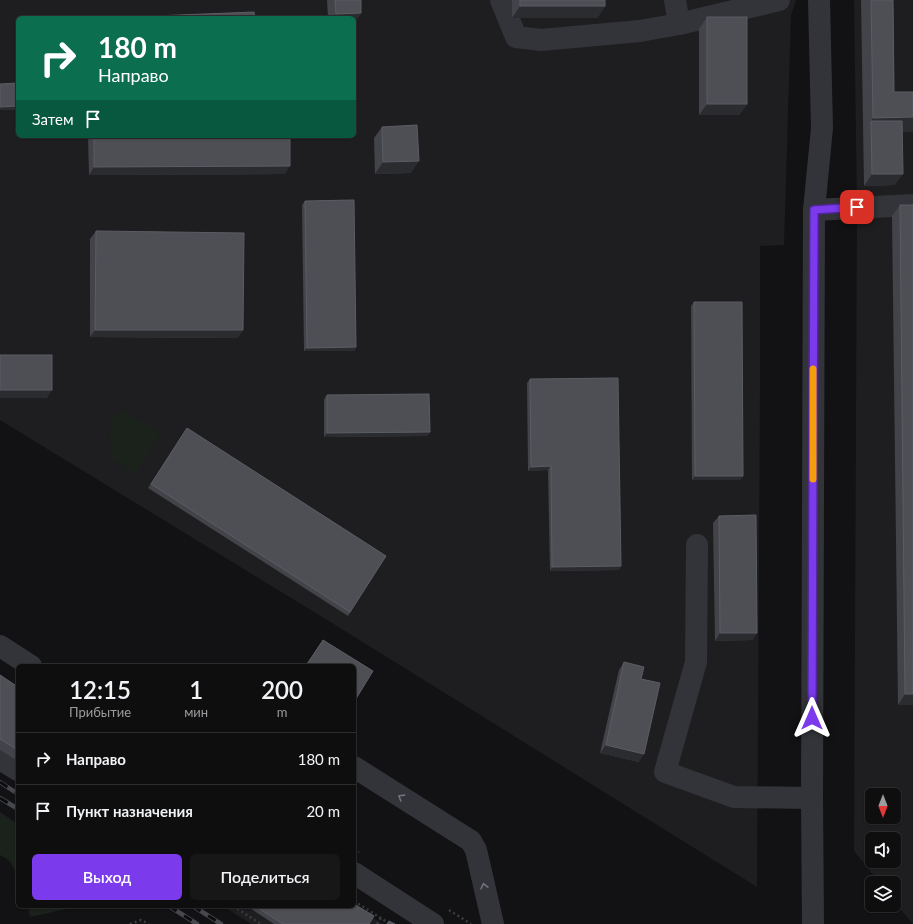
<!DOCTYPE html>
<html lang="ru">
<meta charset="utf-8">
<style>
:root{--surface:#0e0e0f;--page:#171718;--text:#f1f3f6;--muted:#9b9c9e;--line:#2e2e2f;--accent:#7c3aed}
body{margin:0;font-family:Lato,sans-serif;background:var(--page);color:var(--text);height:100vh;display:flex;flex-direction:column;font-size:15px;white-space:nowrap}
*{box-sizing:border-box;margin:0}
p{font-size:13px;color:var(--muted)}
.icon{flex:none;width:22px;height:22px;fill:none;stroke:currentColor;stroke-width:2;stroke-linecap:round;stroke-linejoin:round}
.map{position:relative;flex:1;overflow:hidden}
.panel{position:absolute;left:16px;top:664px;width:340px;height:244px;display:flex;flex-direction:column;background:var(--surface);border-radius:6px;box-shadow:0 1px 3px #0004,0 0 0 1px var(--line)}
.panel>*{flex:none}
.hud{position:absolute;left:16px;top:16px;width:340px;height:122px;border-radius:6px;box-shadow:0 1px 3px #0004,0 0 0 1px var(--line);background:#0b6e4f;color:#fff;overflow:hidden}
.needle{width:26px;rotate:180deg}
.buttons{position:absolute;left:865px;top:788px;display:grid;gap:8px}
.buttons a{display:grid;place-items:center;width:36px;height:36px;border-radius:6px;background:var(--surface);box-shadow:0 1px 3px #0004,0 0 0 1px var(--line);font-size:20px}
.pin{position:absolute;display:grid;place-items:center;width:34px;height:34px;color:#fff;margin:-17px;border-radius:8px;box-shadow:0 2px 6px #0006}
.me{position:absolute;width:44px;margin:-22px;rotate:0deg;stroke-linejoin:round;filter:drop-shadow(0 0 3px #0008)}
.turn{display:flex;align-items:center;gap:14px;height:84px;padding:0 16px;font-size:18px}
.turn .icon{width:52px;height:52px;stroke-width:2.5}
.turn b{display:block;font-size:28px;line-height:34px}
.then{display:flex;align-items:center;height:38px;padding:0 16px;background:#0003;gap:8px;font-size:15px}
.eta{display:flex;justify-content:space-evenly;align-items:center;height:68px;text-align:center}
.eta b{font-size:24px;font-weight:600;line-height:28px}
.action{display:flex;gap:8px;margin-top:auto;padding:8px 16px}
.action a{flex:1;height:46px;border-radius:6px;background:var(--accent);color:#fff;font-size:16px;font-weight:600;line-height:46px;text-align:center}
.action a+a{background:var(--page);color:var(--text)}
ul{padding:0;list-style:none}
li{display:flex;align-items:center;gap:12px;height:52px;padding:0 16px;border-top:1px solid var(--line)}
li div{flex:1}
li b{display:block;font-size:15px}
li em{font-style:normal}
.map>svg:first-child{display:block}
</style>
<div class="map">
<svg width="913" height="924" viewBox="0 0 913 924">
<rect width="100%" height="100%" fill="#121214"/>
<g fill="#1e1e21" fill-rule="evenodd">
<path d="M 0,0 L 796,0 L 791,15 L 784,245 L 760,246 L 760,385 L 757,887 L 332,623 L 0,420 ZM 18,18 L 354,18 L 354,136 L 18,136 Z"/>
<path d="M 854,0 L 913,0 L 913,924 L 894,901 L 894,883 L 880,883 L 854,851 L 857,207 ZM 872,795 L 894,795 L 894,817 L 872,817 ZM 872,839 L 894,839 L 894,861 L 872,861 Z"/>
<path d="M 223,906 L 354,906 L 383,924 L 251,924 Z"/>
</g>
<g fill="#1a221b">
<path d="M 124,411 L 161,432 L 136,474 L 113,460 L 109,434 L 112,417 Z"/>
<path d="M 0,812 L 18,824 L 18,876 L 9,860 L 0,855 Z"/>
<path d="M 28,906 L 79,906 L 30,917 Z"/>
</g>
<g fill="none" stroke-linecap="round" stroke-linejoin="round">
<g stroke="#393b40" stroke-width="2.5" stroke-dasharray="2 3" stroke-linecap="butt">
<path d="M 354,849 L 359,852"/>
<path d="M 354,901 L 390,924"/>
<path d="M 233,906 L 261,924"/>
<path d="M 449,910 L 471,924"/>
<path d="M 130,924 L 141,920 L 149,924"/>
<path d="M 377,924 L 381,918"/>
</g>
<g stroke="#333439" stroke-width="22">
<path d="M 501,0 L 516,37 L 541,40 L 640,31 L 679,24 L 779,0"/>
<path d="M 675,0 L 679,24"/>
<path d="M 814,210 L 913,205"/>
<path d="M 697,545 L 696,662 L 665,772 L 734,797 L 812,798"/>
<path d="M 0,646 L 31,666"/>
<path d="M 0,759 L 18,770"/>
<path d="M 354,767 L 471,841 L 476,850 L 493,924"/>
<path d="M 354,873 L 433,924"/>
<path d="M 813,924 L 812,798 L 814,210 L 822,128 L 819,0"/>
</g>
<g stroke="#46484e" stroke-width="4.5">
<g id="rail">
<path d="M 0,782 L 18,794"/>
<path d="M 0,798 L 18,809"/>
<path d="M 169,906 L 197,924"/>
<path d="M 193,906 L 221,924"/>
</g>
</g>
<use href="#rail" stroke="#0d0d0f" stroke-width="3" stroke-dasharray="9" stroke-linecap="butt"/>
</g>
<g fill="#434449">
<path d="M 327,0 L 361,0 L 361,13 L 354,23 L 354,18 L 328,18 Z"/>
<path d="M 512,0 L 605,0 L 605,6 L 597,18 L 512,18 Z"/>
<path d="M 861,0 L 893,0 L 894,92 L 902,132 L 895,185 L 864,186 Z"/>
<path d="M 707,17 L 747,104 L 739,115 L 699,115 L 699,29 Z"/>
<path d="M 382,127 L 411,173 L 375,174 L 374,138 Z"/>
<path d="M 88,136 L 290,136 L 285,174 L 89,175 Z"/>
<path d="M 305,201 L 356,347 L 354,351 L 304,351 L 302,205 Z"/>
<path d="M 900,205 L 913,205 L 913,705 L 898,705 L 892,216 Z"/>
<path d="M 96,231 L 243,330 L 237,338 L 90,337 L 90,239 Z"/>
<path d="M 694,302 L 743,476 L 740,480 L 692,480 L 691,306 Z"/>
<path d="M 530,379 L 619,570 L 550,571 L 548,470 L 528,471 L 527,383 Z"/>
<path d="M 327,395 L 430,432 L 427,436 L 324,437 L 324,399 Z"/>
<path d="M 187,428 L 386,556 L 348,616 L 148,488 Z"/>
<path d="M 719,516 L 757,633 L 752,640 L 715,641 L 713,523 Z"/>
<path d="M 323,640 L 354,666 L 305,666 Z"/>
<path d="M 624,662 L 639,762 L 600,753 L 619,670 Z"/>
<path d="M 0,675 L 18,687 L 18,761 L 0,750 Z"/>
<path d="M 247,906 L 354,906 L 369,924 L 274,924 Z"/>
</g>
<g fill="#2b2c2f">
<path d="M 520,6 L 605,6 L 597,18 L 512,18 Z"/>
<path d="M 361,13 L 354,23 L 354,18 L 333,18 L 336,14 Z"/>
<path d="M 707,104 L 747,104 L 739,115 L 699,115 Z"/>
<path d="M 18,106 L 18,110 L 0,110 L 0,107 Z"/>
<path d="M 913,117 L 913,132 L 871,133 L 871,121 L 873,118 Z"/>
<path d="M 419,161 L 411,173 L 375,174 L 383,162 Z"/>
<path d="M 290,166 L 285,174 L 89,175 L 94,167 Z"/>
<path d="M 872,174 L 903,174 L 895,185 L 864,186 Z"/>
<path d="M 95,330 L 243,330 L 237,338 L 90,337 Z"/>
<path d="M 356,347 L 354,351 L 304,351 L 307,348 Z"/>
<path d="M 0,390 L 52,390 L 47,398 L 0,398 Z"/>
<path d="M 430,432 L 427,436 L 324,437 L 327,433 Z"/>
<path d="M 551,466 L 548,470 L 528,471 L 531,467 Z"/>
<path d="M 695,476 L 743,476 L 740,480 L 692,480 Z"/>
<path d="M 621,566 L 619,570 L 550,571 L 552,567 Z"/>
<path d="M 720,633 L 757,633 L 752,640 L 715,641 Z"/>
<path d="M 905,694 L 913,694 L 913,705 L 898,705 Z"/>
<path d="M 606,745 L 644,754 L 639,762 L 600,753 Z"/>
</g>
<g fill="#4e4f55" stroke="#5b5d64">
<path d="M 335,0 L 361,0 L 361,13 L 336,14 Z"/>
<rect x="520" y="0" width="85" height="6"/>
<path d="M 871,0 L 893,0 L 894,92 L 913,92 L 913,117 L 873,118 Z"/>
<path d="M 254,12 L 255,18 L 104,18 Z"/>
<rect x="707" y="17" width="40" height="87"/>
<path d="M 18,83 L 18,106 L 0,107 L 0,84 Z"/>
<path d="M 871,121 L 902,121 L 903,174 L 872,174 Z"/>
<path d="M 417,125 L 419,161 L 383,162 L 382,127 Z"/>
<path d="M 94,136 L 290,136 L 290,166 L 94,167 Z"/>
<path d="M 354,200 L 356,347 L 307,348 L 305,201 Z"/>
<path d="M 900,205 L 913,205 L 913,694 L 905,694 Z"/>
<path d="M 96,231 L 244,233 L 243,330 L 95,330 Z"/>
<path d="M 694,302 L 742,302 L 743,476 L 695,476 Z"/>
<rect x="0" y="355" width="52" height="35"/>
<path d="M 618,378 L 621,566 L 552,567 L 551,466 L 531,467 L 530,379 Z"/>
<path d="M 429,394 L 430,432 L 327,433 L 327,395 Z"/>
<path d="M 187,428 L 386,556 L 350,612 L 151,484 Z"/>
<path d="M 756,515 L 757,633 L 720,633 L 719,516 Z"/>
<path d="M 323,640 L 373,671 L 354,702 L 354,666 L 306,666 Z"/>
<path d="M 624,662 L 644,667 L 641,679 L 660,683 L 644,754 L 606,745 Z"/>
<path d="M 0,675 L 18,687 L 18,750 L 0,739 Z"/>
<path d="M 354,904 L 374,916 L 369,924 L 283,924 L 255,906 L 354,906 Z"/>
<path d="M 389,921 L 395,924 L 387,924 Z"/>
</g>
<defs><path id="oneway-chevron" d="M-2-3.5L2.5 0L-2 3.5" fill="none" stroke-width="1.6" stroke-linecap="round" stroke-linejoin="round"/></defs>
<g stroke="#71747d">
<use href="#oneway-chevron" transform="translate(401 797) rotate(-148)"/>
<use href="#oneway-chevron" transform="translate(484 886) rotate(-103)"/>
</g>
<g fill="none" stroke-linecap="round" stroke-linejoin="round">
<g stroke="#51269a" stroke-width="10">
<path id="route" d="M 812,718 L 814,210 L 857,207"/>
</g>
<use href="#route" stroke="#7c3aed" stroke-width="7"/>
<path stroke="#f59e0b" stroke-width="7" d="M 813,479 L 813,369"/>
</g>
</svg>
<div class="buttons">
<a><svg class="needle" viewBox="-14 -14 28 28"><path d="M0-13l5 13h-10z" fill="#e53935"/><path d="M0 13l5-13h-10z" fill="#9b9c9e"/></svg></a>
<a><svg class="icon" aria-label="sound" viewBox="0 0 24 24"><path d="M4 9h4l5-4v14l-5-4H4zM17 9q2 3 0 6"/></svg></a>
<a><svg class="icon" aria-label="layers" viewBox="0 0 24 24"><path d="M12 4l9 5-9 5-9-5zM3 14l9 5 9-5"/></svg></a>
</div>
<div class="pin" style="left:857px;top:207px;background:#d93025"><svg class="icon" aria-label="arrive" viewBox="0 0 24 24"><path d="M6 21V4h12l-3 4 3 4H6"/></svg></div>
<svg class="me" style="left:812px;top:718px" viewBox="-20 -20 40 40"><path d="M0-17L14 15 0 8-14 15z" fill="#7c3aed" stroke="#fff" stroke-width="4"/></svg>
<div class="hud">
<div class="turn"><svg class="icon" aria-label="right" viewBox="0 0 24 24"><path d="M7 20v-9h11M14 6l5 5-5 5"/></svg><div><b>180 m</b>Направо</div></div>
<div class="then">Затем<svg class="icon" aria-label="arrive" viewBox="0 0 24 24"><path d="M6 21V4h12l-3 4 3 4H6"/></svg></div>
</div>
<section class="panel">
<div class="eta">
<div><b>12:15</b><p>Прибытие</p></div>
<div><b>1</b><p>мин</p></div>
<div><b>200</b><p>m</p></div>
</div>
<ul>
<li><svg class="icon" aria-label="right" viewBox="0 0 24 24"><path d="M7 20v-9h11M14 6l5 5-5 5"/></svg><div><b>Направо</b></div><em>180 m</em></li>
<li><svg class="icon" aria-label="arrive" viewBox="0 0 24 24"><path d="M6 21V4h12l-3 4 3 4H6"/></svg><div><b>Пункт назначения</b></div><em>20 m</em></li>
</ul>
<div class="action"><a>Выход</a><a>Поделиться</a></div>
</section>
</div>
